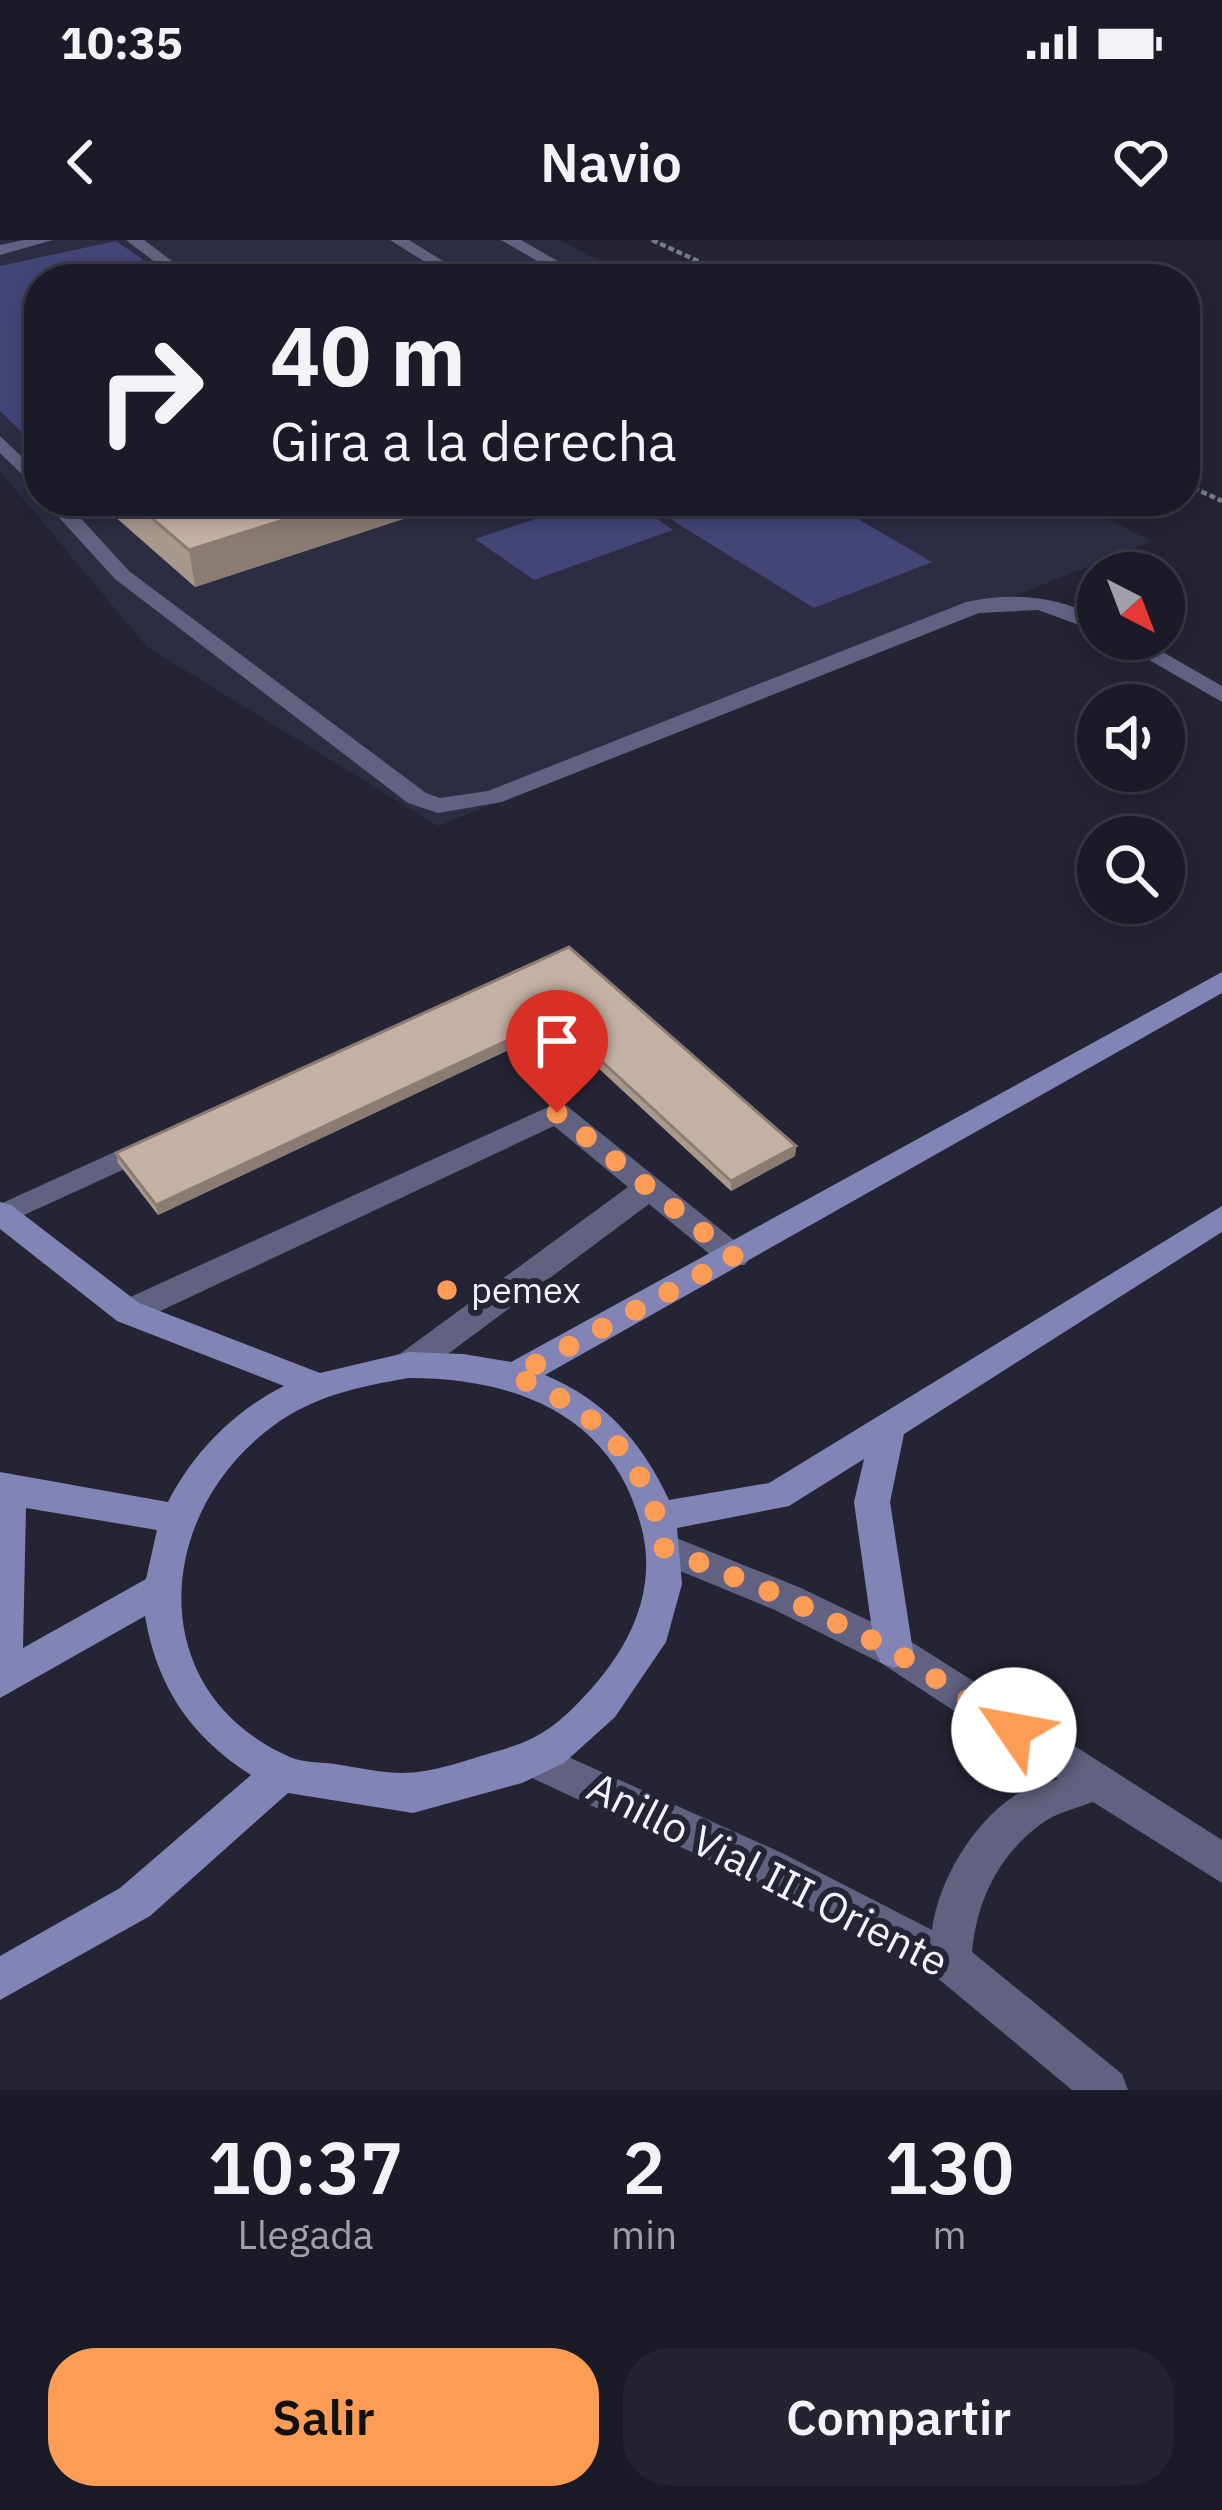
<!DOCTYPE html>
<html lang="es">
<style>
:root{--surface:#1b1b28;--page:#242430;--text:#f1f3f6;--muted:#a0a1a8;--line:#393945;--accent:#fd9d55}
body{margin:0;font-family:"IBM Plex Sans",sans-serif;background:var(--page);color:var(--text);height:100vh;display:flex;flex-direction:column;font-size:45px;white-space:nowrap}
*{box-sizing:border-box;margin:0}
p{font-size:39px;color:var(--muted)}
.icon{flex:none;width:66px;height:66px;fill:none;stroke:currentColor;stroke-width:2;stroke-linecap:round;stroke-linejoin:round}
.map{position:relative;height:1850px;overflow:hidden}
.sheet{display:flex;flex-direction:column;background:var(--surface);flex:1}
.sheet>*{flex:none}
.guide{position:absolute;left:24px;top:24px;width:1176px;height:252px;border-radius:48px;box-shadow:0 6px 18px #0003,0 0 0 3px var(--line);background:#1b1b28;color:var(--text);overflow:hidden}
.needle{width:78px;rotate:138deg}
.buttons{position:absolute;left:1077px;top:312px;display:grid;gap:24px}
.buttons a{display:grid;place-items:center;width:108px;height:108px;border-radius:50%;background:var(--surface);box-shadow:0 6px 18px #0003,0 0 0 3px var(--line);font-size:60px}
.pin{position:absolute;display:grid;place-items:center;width:102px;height:102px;color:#fff;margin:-123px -51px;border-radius:50% 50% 50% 0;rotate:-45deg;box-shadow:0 0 12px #0007}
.pin .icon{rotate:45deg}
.me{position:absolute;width:132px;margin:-66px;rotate:303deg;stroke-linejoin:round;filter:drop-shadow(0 0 9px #0008)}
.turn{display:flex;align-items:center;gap:42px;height:252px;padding:0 48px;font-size:54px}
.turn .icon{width:156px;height:156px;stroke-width:2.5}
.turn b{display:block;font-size:84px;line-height:102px}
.eta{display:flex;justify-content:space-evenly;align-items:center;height:204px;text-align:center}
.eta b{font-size:72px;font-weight:600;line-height:84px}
.action{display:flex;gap:24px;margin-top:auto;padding:24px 48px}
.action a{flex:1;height:138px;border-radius:48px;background:var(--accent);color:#111;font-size:48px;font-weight:600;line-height:138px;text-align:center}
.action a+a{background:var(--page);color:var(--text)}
.status{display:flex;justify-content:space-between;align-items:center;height:84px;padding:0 60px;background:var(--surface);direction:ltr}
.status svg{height:33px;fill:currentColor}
header{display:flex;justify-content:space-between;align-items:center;height:156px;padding:0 48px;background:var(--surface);font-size:54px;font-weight:600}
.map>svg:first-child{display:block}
</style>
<div class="status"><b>10:35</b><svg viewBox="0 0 49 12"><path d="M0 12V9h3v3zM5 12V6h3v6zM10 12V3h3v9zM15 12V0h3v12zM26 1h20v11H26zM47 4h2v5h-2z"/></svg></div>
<header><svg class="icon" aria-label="back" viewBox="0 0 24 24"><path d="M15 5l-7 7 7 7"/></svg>Navio<svg class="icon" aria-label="heart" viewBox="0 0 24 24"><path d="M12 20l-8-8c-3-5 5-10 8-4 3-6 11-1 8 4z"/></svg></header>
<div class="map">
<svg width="1222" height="1850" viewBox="0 0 1222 1850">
<rect width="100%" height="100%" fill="#242435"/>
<path fill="#2c2c43" d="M 0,0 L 560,0 L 635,39 L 39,39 L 39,261 L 1073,261 L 1152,301 L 438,586 L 147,407 L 0,231 Z"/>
<g fill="#447">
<path d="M 116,1 L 142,19 L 148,39 L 39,39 L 39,209 L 0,171 L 0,26 Z"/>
<path d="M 589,261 L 631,261 L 673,290 L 534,340 L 475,299 Z"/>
<path d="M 641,261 L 827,261 L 932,322 L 814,368 Z"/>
</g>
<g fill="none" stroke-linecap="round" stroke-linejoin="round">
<g stroke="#797a88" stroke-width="4.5" stroke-dasharray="6 3" stroke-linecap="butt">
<path d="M 652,0 L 737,39"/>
<path d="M 1185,244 L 1222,261"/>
</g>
<g fill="#616281" fill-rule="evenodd">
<path d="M 24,0 L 53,0 L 0,15 L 0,5 Z"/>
<path d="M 126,0 L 144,0 L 196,39 L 177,39 Z"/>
<path d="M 390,0 L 409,0 L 472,39 L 452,39 Z"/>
<path d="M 501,0 L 521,0 L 582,35 L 551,39 L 560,34 Z"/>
<path d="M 0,196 L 39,233 L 39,251 L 0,213 Z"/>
<path d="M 44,261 L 65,261 L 129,331 L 426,553 L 440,558 L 488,551 L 966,362 C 1013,352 1054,356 1098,377 L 1098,392 L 1038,370 L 979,373 L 502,562 L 438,573 L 408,563 L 115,339 Z"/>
<path d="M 1113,399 L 1140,399 L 1222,446 L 1222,462 Z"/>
<path d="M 557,863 L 567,866 L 745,1009 L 750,1017 L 745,1025 L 723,1025 L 649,964 L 421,1134 L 409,1138 L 397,1134 L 392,1125 L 397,1116 L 628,947 L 554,886 L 139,1081 L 117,1081 L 112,1072 L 117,1063 Z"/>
<path d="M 152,895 L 167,905 L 162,912 L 0,986 L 0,964 Z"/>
</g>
<path fill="#616281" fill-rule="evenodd" d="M 664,1293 L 801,1348 L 907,1399 L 1222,1600 L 1222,1643 L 1093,1562 C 1077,1568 1055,1573 1041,1584 C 998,1616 977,1660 972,1712 L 1122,1834 L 1128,1850 L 1072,1850 L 935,1736 L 754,1641 L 521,1533 L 515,1520 L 521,1507 L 535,1502 L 782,1613 L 932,1690 C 938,1641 973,1583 1014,1556 C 1026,1548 1044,1544 1058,1539 L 881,1423 L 775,1370 L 651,1319 L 646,1308 L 651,1297 Z"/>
<path fill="#8284b5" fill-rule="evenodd" d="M 1222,732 L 1222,753 L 545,1135 C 605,1160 642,1202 669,1260 L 769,1243 L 1222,966 L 1222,992 L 904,1194 L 890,1262 L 913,1411 L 907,1423 L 894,1428 L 881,1423 L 875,1411 L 854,1262 L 864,1219 L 789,1266 L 677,1288 L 682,1344 L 666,1402 L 615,1477 L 564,1523 L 522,1543 L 413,1573 L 288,1553 L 150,1676 L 0,1760 L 0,1716 L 120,1648 L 251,1535 C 191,1497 157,1447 145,1376 L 0,1458 L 0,1232 L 168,1262 C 193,1213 234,1171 284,1146 L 117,1081 L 0,989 L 0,962 L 11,965 L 139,1063 L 320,1133 L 409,1112 L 463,1114 L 511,1122 ZM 409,1138 C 518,1138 617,1177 643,1294 C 657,1360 623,1418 578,1463 C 538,1504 518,1504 468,1520 C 407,1539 395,1534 335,1524 C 321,1522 303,1523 290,1517 C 142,1452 154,1273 273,1186 C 313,1156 361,1146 409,1138 ZM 26,1268 L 157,1290 L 146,1339 L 23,1408 Z"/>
</g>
<g fill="#a9988c">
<path d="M 111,261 L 458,261 L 195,347 L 113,275 Z"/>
<path d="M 569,707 L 796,906 L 795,916 L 731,951 L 555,788 L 158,975 L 118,923 L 116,913 Z"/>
</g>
<g fill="#8a7c72">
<path d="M 343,261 L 458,261 L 195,347 L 189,310 Z"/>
<path d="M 555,778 L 555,788 L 158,975 L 156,965 Z"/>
<path d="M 796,906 L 795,916 L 731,951 L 731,941 Z"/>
</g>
<g fill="#c5b1a3" stroke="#8a7c72" stroke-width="3">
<path d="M 132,261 L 343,261 L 189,310 Z"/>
<path d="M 569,707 L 796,906 L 731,941 L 555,778 L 156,965 L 116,913 Z"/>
</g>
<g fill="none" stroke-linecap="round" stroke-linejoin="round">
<path stroke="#fd9d55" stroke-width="21" stroke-dasharray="0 37.8" d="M 557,873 L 734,1017 L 514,1136 C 595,1169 649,1219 664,1308 L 788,1359 L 894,1411 L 1014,1490"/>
</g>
<circle fill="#fd9d55" stroke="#242435" stroke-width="4.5" cx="447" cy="1050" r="12"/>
<g text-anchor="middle" stroke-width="12" stroke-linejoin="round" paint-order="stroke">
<g font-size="36" fill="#f2f3ff" stroke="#242435" text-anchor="start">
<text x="471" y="1063">pemex</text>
</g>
<g font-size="42" fill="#f2f3ff" stroke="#242435">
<text transform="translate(768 1634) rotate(27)" y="15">Anillo Vial III Oriente</text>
</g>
</g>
</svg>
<div class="buttons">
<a><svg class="needle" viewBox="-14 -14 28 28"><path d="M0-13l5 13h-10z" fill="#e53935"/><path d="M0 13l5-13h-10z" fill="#a0a1a8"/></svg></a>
<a><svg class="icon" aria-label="sound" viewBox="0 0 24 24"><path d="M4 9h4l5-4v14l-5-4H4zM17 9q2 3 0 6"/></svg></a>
<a><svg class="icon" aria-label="search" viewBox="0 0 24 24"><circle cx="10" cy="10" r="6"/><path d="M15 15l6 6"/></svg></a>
</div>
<div class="pin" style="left:557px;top:873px;background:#d93025"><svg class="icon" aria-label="arrive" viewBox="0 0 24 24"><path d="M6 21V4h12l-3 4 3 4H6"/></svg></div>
<svg class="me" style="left:1014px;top:1490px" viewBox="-20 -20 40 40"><circle r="19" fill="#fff"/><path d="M0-13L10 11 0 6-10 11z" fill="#fd9d55"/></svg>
<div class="guide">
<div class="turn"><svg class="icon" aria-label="right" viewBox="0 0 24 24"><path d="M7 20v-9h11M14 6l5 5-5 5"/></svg><div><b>40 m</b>Gira a la derecha</div></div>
</div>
</div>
<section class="sheet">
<div class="eta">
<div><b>10:37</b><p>Llegada</p></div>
<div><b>2</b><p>min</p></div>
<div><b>130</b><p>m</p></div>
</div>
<div class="action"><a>Salir</a><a>Compartir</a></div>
</section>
